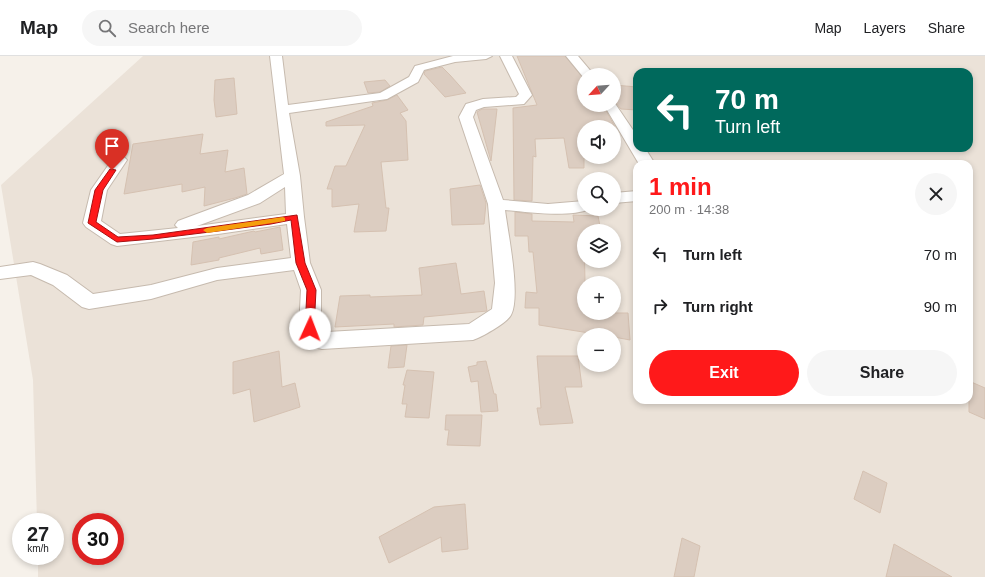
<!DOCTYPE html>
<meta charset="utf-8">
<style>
:root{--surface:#fff;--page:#f6f6f6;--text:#202124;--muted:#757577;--line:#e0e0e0;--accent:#ff191a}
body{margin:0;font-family:Helvetica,sans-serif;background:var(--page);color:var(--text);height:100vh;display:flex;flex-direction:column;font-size:15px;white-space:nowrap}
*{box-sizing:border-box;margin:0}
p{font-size:13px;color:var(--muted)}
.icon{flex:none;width:22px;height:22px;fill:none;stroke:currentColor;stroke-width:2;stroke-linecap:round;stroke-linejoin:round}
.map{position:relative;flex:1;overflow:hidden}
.drawer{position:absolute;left:633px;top:104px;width:340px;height:244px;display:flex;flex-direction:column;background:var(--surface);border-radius:12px;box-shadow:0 2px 6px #0003}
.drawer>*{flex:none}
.top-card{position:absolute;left:633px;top:12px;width:340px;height:84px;border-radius:12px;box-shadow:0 2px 6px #0003;background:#00695c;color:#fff;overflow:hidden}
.needle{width:26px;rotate:244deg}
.buttons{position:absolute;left:577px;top:12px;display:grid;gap:8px}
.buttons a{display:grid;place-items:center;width:44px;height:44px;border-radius:50%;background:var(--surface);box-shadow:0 2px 6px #0003;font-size:20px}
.speed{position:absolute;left:12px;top:457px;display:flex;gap:8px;font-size:20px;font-weight:700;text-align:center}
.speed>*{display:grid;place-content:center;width:52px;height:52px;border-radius:50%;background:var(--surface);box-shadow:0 2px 6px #0003;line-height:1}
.speed small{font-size:10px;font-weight:400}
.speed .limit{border:6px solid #d22;background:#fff;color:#111}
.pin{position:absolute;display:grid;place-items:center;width:34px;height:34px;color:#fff;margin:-41px -17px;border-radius:50% 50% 50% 0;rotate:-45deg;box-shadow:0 0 4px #0007}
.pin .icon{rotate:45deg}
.me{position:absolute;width:44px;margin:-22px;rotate:2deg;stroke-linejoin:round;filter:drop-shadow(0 0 3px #0008)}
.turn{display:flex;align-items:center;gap:14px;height:84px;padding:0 16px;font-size:18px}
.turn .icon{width:52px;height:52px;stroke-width:2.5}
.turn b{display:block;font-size:28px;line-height:34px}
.round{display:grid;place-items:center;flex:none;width:42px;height:42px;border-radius:21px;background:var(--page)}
.summary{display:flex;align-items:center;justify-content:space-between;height:68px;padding:0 16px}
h1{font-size:24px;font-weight:600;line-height:30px;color:var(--accent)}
.action{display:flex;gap:8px;margin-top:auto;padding:8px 16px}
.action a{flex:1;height:46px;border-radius:24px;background:var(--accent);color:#fff;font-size:16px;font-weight:600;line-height:46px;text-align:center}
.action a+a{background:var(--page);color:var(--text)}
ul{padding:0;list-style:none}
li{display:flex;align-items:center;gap:12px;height:52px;padding:0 16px}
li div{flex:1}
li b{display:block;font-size:15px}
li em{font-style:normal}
header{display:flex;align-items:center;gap:24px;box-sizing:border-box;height:56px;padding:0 20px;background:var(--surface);border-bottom:1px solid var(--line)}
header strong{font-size:19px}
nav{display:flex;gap:22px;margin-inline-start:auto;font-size:14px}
.search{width:280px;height:36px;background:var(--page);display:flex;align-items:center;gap:10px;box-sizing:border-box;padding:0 14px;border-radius:22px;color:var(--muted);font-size:15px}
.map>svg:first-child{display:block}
</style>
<header>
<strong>Map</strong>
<div class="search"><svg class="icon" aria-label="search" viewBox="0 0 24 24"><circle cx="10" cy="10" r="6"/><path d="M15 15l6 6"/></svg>Search here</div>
<nav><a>Map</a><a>Layers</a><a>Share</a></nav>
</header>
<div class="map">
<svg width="985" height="521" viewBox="0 0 985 521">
<rect width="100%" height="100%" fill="#f6f1ea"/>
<path fill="#ebe2d8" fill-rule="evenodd" d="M 143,0 L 985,0 L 985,521 L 38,521 L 38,500 L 55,500 L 55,466 L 37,466 L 33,324 L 1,129 ZM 637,16 L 969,16 L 969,92 L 637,92 ZM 584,19 L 614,19 L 614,49 L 584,49 ZM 584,71 L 614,71 L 614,101 L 584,101 ZM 637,108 L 969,108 L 969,344 L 637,344 ZM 584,123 L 614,123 L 614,153 L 584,153 ZM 584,175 L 614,175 L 614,205 L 584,205 ZM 584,227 L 614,227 L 614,257 L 584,257 ZM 584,279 L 614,279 L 614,309 L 584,309 ZM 81,466 L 115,466 L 115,500 L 81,500 Z"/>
<g fill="#dccdc1" stroke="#d5c1b1">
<path d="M 517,0 L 565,0 L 584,23 L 584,49 L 603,49 L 615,71 L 584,71 L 584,112 L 569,112 L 564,82 L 535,83 L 536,101 L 533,100 L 532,145 L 514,144 L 513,52 L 537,49 Z"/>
<path d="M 442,11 L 450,19 L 466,37 L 445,41 L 424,18 L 425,15 Z"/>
<path d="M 234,22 L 237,58 L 216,61 L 214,44 L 215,24 Z"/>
<path d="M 385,24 L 390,30 L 380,36 L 368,37 L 364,26 Z"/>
<path d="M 614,29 L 637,31 L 637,54 L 621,53 L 614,45 Z"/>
<path d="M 397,39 L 408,54 L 400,57 L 406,65 L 408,104 L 381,106 L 386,152 L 389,152 L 386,175 L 354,176 L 359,148 L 332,151 L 332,133 L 327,133 L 335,110 L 346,110 L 365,69 L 326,70 L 326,66 L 373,50 L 372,47 L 387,44 Z"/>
<path d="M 482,53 L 497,53 L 491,105 L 477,56 Z"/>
<path d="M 203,78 L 200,98 L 228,94 L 225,116 L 244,112 L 247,138 L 235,142 L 204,150 L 205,131 L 182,136 L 182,128 L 124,138 L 133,88 Z"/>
<path d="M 480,129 L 486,147 L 484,168 L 452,169 L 450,133 Z"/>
<path d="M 515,156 L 532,158 L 532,165 L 574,166 L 573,159 L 598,160 L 601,175 L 584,175 L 585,227 L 584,227 L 584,257 L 628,257 L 630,284 L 614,281 L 614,279 L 602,279 L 539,269 L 539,252 L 525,252 L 526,236 L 537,237 L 533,196 L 529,196 L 528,180 L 515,180 Z"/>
<path d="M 280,171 L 283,194 L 261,198 L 260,192 L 219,202 L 219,204 L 191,209 L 193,186 L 219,181 L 219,183 L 254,175 L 255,176 Z"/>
<path d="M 456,207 L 461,238 L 484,235 L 487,255 L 424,261 L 423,269 L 394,271 L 394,268 L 335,271 L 340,240 L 370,239 L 370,241 L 422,239 L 419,212 Z"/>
<path d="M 407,289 L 404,311 L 388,312 L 391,290 Z"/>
<path d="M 279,295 L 282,331 L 295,327 L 300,351 L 254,366 L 250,333 L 233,338 L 233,306 Z"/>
<path d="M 537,300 L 578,300 L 582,331 L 565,331 L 573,367 L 540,369 L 537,352 L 541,352 Z"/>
<path d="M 486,305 L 494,338 L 496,338 L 498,355 L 481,356 L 478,325 L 471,326 L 468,311 L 477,309 L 477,306 Z"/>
<path d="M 407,314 L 434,316 L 429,362 L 405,361 L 407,348 L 402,348 L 405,329 L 403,329 Z"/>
<path d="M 969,325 L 985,332 L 985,363 L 969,356 Z"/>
<path d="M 446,359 L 482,359 L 480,390 L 447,389 L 449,374 L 445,374 Z"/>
<path d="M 863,415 L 887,427 L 880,457 L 854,443 Z"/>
<path d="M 465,448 L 468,493 L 442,496 L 441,481 L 389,507 L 379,481 L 434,451 Z"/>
<path d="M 682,482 L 700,490 L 694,521 L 674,521 Z"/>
<path d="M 894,488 L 952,521 L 886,521 Z"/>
</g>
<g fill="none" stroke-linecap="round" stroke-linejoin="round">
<g stroke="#c6baae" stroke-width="2">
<g id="minor">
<path d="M 270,0 L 282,0 L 288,49 L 380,37 L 409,21 L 415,10 L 453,0 L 492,0 L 486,3 L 455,6 L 424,14 L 418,26 L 387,43 L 289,57 L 300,120 L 304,161 L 310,207 L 321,234 L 321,270 L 327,276 L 469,268 L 492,253 L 495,227 L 488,148 L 459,61 L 466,48 L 483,43 L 516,41 L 519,38 L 500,0 L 512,0 L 532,39 L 524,48 L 484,51 L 476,54 L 473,61 L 503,144 L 548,148 L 584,145 L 584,153 L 590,153 C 569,162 528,156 505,154 C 508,177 521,240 511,259 C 507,267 482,281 473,284 L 322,293 L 314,291 L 299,273 L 301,234 L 294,214 L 217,224 L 151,243 L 89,253 L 82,251 L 53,229 L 31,219 L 0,223 L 0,211 L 33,206 L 40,208 L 67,219 L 93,238 L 151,229 L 217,212 L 291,202 L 287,168 L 218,178 L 117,190 L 111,188 L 86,171 L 83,167 L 91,134 L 114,101 L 119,99 L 124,101 L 127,104 L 107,134 L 101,165 L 120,178 L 178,172 L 175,169 L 178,165 L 248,139 L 284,118 ZM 285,131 L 286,158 L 197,170 L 260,147 Z"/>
<path d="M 566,0 L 578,0 L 594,19 L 584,19 L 584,22 Z"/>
<path d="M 614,46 L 637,80 L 637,92 L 645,92 L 655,108 L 639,108 L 604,49 L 614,49 Z"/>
<path d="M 637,135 L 637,145 L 614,147 L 614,137 Z"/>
</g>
</g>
<use href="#minor" fill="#fff" fill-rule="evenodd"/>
</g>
<path fill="#ff191a" stroke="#a61011" d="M 110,113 L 116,114 L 103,134 L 96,166 L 118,181 L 153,179 L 297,159 L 305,207 L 316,234 L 314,273 L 313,276 L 306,276 L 305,273 L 307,234 L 296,207 L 291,164 L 271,168 L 218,175 L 153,183 L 117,186 L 88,167 L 95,134 Z"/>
<path fill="#f59e0b" d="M 283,161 L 285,162 L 285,165 L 207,177 L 203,174 L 207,172 Z"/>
</svg>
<div class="buttons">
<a><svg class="needle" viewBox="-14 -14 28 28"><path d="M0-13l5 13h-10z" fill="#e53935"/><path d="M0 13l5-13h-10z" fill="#757577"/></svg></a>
<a><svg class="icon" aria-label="sound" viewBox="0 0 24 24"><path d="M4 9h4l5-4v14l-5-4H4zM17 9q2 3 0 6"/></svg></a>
<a><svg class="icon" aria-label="search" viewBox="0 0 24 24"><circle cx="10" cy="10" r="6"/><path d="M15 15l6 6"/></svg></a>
<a><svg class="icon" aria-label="layers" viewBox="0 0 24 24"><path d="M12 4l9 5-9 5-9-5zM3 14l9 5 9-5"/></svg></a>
<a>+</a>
<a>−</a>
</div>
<div class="speed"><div>27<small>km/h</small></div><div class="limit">30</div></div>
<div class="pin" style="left:112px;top:114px;background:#d93025"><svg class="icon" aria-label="arrive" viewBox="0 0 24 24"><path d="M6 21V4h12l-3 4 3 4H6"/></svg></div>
<svg class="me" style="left:310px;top:273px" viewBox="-20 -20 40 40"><circle r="19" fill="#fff"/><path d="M0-13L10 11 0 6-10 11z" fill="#ff191a"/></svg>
<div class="top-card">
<div class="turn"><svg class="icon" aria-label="left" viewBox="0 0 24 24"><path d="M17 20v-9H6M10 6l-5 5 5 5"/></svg><div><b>70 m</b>Turn left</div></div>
</div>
<section class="drawer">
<div class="summary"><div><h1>1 min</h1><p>200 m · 14:38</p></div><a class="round"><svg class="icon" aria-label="close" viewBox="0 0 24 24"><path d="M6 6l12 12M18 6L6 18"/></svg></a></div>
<ul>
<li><svg class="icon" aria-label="left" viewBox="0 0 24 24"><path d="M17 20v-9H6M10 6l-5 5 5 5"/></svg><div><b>Turn left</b></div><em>70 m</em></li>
<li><svg class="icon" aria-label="right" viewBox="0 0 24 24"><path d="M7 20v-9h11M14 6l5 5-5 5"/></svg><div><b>Turn right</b></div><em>90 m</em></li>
</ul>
<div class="action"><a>Exit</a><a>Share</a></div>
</section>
</div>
